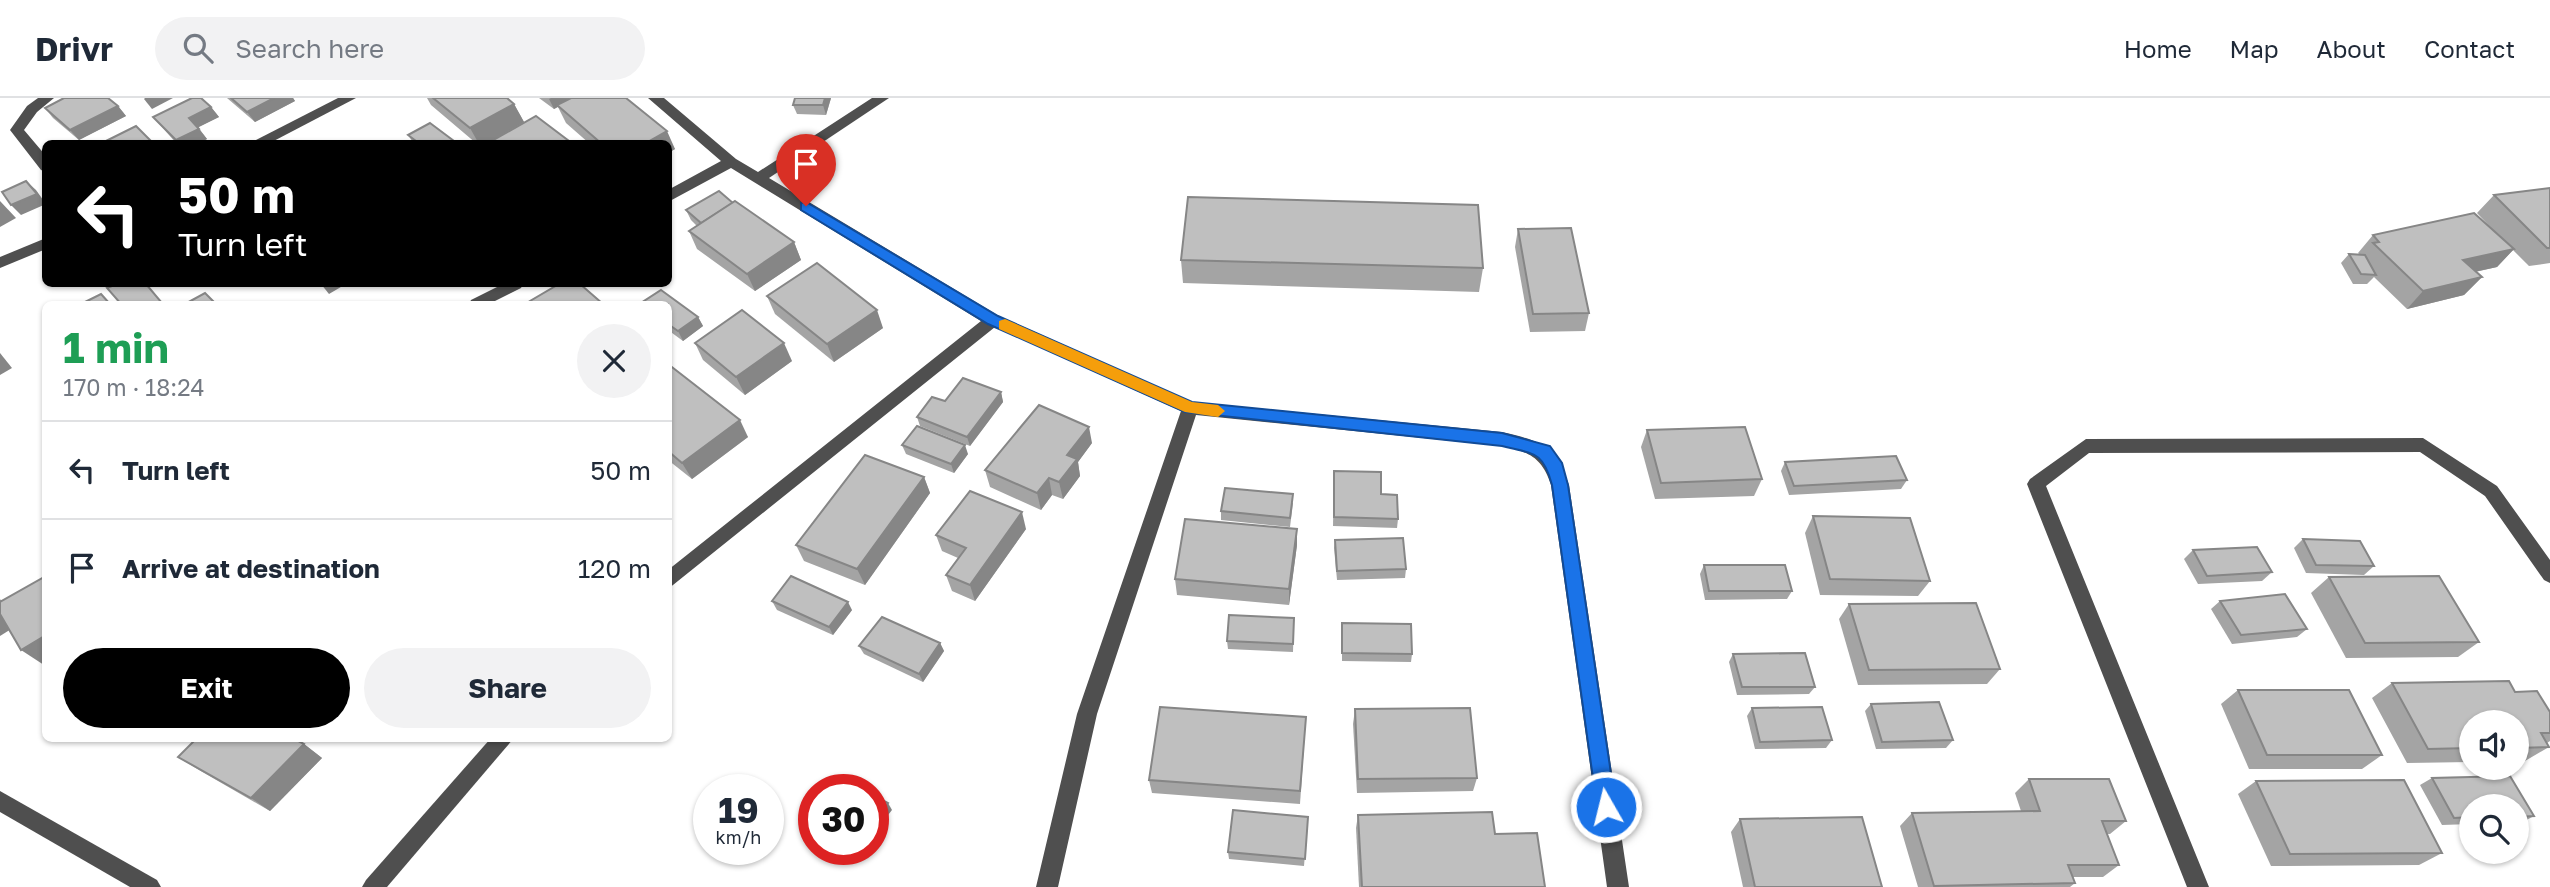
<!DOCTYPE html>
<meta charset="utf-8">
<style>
:root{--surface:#fff;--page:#f2f2f3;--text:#1f2937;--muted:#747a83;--line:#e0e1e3;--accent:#000}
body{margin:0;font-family:"Golos Text",sans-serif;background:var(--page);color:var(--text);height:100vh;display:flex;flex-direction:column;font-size:26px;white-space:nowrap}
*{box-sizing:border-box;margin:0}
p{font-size:23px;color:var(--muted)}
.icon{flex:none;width:38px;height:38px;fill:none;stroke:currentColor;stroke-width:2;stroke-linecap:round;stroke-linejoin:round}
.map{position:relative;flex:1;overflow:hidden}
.panel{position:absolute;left:42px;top:203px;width:630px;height:441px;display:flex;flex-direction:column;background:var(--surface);border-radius:10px;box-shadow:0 2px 5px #0004}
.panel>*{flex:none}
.hud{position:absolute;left:42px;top:42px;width:630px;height:147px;border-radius:10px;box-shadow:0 2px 5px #0004;background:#000;color:#fff;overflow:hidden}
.buttons{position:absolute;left:2459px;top:612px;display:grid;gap:14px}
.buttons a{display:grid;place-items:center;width:70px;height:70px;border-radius:50%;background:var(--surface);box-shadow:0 2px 5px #0004;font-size:35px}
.speed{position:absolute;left:693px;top:676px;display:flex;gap:14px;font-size:35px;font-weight:700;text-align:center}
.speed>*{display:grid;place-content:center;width:91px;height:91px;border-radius:50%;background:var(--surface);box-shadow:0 2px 5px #0004;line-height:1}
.speed small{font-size:18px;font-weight:400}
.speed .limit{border:10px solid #d22;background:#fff;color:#111}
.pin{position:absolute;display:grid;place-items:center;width:60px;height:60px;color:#fff;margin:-72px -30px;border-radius:50% 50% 50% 0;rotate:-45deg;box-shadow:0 0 7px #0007}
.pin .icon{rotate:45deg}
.me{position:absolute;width:77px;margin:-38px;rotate:352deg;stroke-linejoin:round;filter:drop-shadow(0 0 5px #0008)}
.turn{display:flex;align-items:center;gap:24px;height:147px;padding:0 21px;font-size:32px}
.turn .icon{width:91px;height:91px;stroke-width:2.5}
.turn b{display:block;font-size:49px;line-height:60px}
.round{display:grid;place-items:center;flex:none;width:74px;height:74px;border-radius:37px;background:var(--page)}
.head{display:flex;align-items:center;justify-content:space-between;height:119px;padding:0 21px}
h1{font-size:42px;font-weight:700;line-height:52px;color:#1e9e55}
.button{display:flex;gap:14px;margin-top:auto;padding:14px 21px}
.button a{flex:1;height:80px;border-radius:42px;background:var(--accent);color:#fff;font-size:28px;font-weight:700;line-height:80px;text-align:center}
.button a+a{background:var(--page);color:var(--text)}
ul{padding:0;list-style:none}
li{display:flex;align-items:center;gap:21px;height:98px;padding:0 21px;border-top:2px solid var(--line)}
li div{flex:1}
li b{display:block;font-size:26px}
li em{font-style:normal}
header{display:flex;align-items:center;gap:42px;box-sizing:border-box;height:98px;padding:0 35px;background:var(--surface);border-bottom:2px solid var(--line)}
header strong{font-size:33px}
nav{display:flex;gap:38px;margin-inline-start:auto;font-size:24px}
.search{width:490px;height:63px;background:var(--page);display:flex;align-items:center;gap:18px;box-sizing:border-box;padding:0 24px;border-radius:38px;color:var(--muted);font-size:26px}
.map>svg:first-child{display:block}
</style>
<header>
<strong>Drivr</strong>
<div class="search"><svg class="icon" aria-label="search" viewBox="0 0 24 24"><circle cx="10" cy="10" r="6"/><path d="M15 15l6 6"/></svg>Search here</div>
<nav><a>Home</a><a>Map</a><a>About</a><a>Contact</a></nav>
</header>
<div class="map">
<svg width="2550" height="789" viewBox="0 0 2550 789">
<rect width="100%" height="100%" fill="#fff"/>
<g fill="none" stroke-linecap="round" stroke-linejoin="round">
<g fill="#4f4f4f" fill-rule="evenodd">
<path d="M 38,0 L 54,0 L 37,14 L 24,32 L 46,58 L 46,74 L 41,72 L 10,32 L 27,8 Z"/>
<path d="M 338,0 L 356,0 L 268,46 L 248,46 Z"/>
<path d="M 648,0 L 664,0 L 736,61 L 758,74 L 872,0 L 889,0 L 769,80 L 999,218 L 1192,304 L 1502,334 C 1541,343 1555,347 1569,387 L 1629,789 L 1607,789 L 1551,387 C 1542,359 1529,354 1502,348 L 1196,317 L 1097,616 L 1058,789 L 1036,789 L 1077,616 L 1181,313 L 995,229 L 668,491 L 668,472 L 981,223 L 731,70 L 668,104 L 668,92 L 721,63 Z"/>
<path d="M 46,140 L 46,151 L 0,170 L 0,159 Z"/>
<path d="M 503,186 L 523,186 L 521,190 L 489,206 L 469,206 L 471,202 Z"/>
<path d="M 2423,340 L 2497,388 L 2550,462 L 2550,485 L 2544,482 L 2485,398 L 2420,354 L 2089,355 L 2046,388 L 2209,789 L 2187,789 L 2027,386 L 2030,381 L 2086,341 Z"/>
<path d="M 491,640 L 514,640 L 387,789 L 362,789 L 366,782 Z"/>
<path d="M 0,693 L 157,782 L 161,789 L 130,789 L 0,714 Z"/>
</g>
</g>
<g fill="#a4a4a4">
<path d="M 227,0 L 293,0 L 295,3 L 255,24 Z"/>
<path d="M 427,0 L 507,0 L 514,6 L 524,24 L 573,46 L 491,46 L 490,44 L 517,28 L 486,46 L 477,46 L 431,7 Z"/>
<path d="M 539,0 L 626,0 L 675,51 L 668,55 L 668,46 L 590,46 L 566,25 L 558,9 L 554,11 Z"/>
<path d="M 831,0 L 826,17 L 797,16 L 793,7 Z"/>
<path d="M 118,8 L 126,18 L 79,42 L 53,20 L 45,10 Z"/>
<path d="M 211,9 L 219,19 L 198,29 L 207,41 L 197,46 L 177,46 L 153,19 Z"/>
<path d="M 408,37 L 458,46 L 414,46 Z"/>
<path d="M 2550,90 L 2550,165 L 2529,168 L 2513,152 L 2497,169 L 2475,174 L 2482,179 L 2464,197 L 2407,211 L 2374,179 L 2367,186 L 2353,186 L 2341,165 L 2349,156 L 2359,156 L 2358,155 L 2373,137 L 2496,135 L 2477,115 L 2494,97 Z"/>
<path d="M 733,105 L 794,144 L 801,162 L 755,193 L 697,151 L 689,133 L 697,128 L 691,122 L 686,112 Z"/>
<path d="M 1518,131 L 1589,215 L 1585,233 L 1530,234 L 1515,149 Z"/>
<path d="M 1181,162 L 1483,170 L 1479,194 L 1183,185 Z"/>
<path d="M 661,192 L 698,219 L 703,228 L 683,243 L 668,232 L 668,206 L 642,206 L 641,205 Z"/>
<path d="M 767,198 L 883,230 L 834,264 L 775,216 Z"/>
<path d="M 695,245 L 792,263 L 745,297 L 703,262 Z"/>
<path d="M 668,266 L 748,339 L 692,381 L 668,362 Z"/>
<path d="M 1001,294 L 1003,304 L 970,348 L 920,328 L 917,319 L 945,303 Z"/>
<path d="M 1647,332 L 1762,381 L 1754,398 L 1655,401 L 1641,349 Z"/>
<path d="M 1092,345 L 1078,364 L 1080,378 L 1063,401 L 1052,397 L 1041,412 L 990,389 L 985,372 Z"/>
<path d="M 902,347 L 968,356 L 954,375 L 906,356 Z"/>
<path d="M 1785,364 L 1907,382 L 1901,391 L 1789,397 L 1781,373 Z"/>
<path d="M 1334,373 L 1381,396 L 1398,421 L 1397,430 L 1333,428 Z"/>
<path d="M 924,379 L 930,395 L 865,487 L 804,463 L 796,447 Z"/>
<path d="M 1293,405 L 1290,429 L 1221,422 L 1221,413 Z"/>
<path d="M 1813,418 L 1930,483 L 1918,498 L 1820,497 L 1805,435 Z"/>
<path d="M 1026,431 L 975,503 L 952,493 L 946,477 L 958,460 L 942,453 L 936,437 Z"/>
<path d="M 2303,441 L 2374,468 L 2364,477 L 2306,475 L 2294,450 Z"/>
<path d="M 1335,442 L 1406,471 L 1405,480 L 1337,482 L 1334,450 Z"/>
<path d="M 1297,447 L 1289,507 L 1177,497 L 1175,481 Z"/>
<path d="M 2193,452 L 2272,474 L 2262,483 L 2198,486 L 2184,461 Z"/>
<path d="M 1704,467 L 1792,493 L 1787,501 L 1705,502 L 1700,476 Z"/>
<path d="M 2329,479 L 2479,544 L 2458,559 L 2346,560 L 2311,495 Z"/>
<path d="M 772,503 L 852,512 L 833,537 L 777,512 Z"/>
<path d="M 2220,503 L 2307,531 L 2297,539 L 2232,546 L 2211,511 Z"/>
<path d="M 1849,506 L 2000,571 L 1987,586 L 1858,587 L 1839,521 Z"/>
<path d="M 1294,520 L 1293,554 L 1228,551 L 1227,543 Z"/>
<path d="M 1342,525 L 1412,556 L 1411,564 L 1342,563 Z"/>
<path d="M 940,545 L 944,553 L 923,584 L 864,556 L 859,548 Z"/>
<path d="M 1733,556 L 1815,589 L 1809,596 L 1737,597 L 1729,564 Z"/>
<path d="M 2392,585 L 2515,594 L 2550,614 L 2550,643 L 2547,645 L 2549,649 L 2525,663 L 2516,663 L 2516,625 L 2471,625 L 2471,664 L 2407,665 L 2372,600 Z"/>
<path d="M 2238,592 L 2382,657 L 2362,671 L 2249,671 L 2221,606 Z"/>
<path d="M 1871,606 L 1953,642 L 1946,650 L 1876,651 L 1865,613 Z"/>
<path d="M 1752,610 L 1832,642 L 1826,650 L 1755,651 L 1747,618 Z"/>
<path d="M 1355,611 L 1477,680 L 1473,693 L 1357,695 L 1353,626 Z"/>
<path d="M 1305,633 L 1300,706 L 1152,695 L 1149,682 Z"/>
<path d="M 304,646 L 322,660 L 270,713 L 199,672 L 178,659 Z"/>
<path d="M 2510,678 L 2534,718 L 2521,725 L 2516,725 L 2516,709 L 2471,709 L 2471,726 L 2442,727 L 2420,687 L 2432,680 Z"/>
<path d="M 2029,681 L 2126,723 L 2110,736 L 2107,736 L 2119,767 L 2103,779 L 2073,779 L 2075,785 L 2070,789 L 1918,789 L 1900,728 L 1912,715 L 2021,713 L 2015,695 Z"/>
<path d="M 2256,683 L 2442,755 L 2419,767 L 2271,768 L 2238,696 Z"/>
<path d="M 1358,717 L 1495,736 L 1545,789 L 1359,789 L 1356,730 Z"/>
<path d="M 1308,719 L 1304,768 L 1229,761 L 1228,754 Z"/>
<path d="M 1740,721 L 1882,789 L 1743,789 L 1731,734 Z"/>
</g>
<g fill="#868686">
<path d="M 145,0 L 173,0 L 152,11 L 144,1 Z"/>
<path d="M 274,0 L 293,0 L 295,3 L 255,24 L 247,14 Z"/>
<path d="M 551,0 L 573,0 L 554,11 L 549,1 Z"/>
<path d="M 825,0 L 831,0 L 826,17 L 823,7 Z"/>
<path d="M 514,6 L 524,24 L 486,46 L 479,46 L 470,30 Z"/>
<path d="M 118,8 L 126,18 L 79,42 L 70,32 Z"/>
<path d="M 211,9 L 219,19 L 197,30 L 189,20 Z"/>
<path d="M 199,31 L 207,41 L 197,46 L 178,46 L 176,42 Z"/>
<path d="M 667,33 L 675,51 L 668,55 L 668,46 L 644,46 Z"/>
<path d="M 26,83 L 36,92 L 46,106 L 21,117 L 11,107 Z"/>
<path d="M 0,103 L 16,120 L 0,129 Z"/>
<path d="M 794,144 L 801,162 L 755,193 L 747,176 Z"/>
<path d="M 2514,151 L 2497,169 L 2446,180 L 2463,162 Z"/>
<path d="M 2482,179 L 2464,197 L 2407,211 L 2423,193 Z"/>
<path d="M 321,186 L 346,186 L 329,196 Z"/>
<path d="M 877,212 L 883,230 L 834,264 L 827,246 Z"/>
<path d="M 698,219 L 703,228 L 683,243 L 678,233 Z"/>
<path d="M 784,245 L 792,263 L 745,297 L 736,279 Z"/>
<path d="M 0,255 L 12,270 L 0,277 Z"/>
<path d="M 1001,294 L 1003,304 L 970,348 L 967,339 Z"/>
<path d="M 740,322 L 748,339 L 692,381 L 682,365 Z"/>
<path d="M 1089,329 L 1092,345 L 1078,364 L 1080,378 L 1063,401 L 1059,384 L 1067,357 Z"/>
<path d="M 965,347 L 968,356 L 954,375 L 951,366 Z"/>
<path d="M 924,379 L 930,395 L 865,487 L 857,471 Z"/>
<path d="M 1049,380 L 1052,397 L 1041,412 L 1037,395 Z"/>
<path d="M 1022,414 L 1026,431 L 975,503 L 970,487 Z"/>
<path d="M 1297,431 L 1297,447 L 1289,507 L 1289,491 Z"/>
<path d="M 0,501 L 16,528 L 0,538 Z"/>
<path d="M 848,504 L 852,512 L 833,537 L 829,529 Z"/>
<path d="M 46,537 L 46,565 L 44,567 L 21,552 Z"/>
<path d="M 940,545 L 944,553 L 923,584 L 919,576 Z"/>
<path d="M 304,646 L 322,660 L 270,713 L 251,700 Z"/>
<path d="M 888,705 L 892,712 L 873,736 L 873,724 Z"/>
</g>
<g fill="#bfbfbf" stroke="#868686" stroke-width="2">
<path d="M 64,0 L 108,0 L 118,8 L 70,32 L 45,10 Z"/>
<path d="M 192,0 L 201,0 L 211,9 L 189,20 L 199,31 L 176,42 L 153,19 Z"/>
<path d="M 231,0 L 274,0 L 247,14 Z"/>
<path d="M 433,0 L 507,0 L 514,6 L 470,30 Z"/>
<path d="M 571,0 L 626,0 L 667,33 L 644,46 L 602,46 L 557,7 Z"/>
<path d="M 795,0 L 825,0 L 823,7 L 793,7 Z"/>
<path d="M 536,18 L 573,46 L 492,46 L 490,44 Z"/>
<path d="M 430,25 L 458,46 L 420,46 L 408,37 Z"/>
<path d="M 136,28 L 154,46 L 100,46 Z"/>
<path d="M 26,83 L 37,96 L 11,107 L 2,94 Z"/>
<path d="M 2550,90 L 2550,150 L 2547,150 L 2494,97 Z"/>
<path d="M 719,93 L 733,105 L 701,125 L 686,112 Z"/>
<path d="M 1188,99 L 1478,107 L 1483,170 L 1181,162 Z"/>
<path d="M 735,103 L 794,144 L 747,176 L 689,133 Z"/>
<path d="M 2474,115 L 2514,151 L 2463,162 L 2482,179 L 2423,193 L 2373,145 L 2379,144 L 2373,137 Z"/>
<path d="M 1571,130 L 1589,215 L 1533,216 L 1518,131 Z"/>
<path d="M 2349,156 L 2365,157 L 2376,177 L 2361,176 Z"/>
<path d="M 817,165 L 877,212 L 827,246 L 767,198 Z"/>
<path d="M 117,186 L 146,186 L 162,205 L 159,206 L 121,206 L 107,190 Z"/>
<path d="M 559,186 L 580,186 L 603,206 L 525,206 Z"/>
<path d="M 661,192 L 698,219 L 678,233 L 668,226 L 668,206 L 643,206 L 641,205 Z"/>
<path d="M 205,195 L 216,206 L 185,206 Z"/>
<path d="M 101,196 L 110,206 L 81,206 Z"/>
<path d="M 742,212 L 784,245 L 736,279 L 695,245 Z"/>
<path d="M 668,266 L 740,322 L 682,365 L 668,353 Z"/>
<path d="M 963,280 L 1001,294 L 967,339 L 917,319 L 932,299 L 945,303 Z"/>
<path d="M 1039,307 L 1089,329 L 1067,357 L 1077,361 L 1059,384 L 1049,380 L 1037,395 L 985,372 Z"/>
<path d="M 917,328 L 965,347 L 951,366 L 902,347 Z"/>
<path d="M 1745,329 L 1762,381 L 1661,385 L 1647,332 Z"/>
<path d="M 865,357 L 924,379 L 857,471 L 796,447 Z"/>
<path d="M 1896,358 L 1907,382 L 1794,388 L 1785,364 Z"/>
<path d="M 1334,373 L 1381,374 L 1381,396 L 1397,397 L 1398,421 L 1334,419 Z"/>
<path d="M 1225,390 L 1293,396 L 1290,420 L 1221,413 Z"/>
<path d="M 970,393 L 1022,414 L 970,487 L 946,477 L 966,450 L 936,437 Z"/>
<path d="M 1813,418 L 1910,420 L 1930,483 L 1830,481 Z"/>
<path d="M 1185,421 L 1297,431 L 1289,491 L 1175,481 Z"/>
<path d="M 1403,440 L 1406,471 L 1337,473 L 1335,442 Z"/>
<path d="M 2303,441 L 2360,443 L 2374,468 L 2316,467 Z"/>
<path d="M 2257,449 L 2272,474 L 2207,478 L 2193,452 Z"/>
<path d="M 1704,467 L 1785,467 L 1792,493 L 1709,493 Z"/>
<path d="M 46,478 L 46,537 L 21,552 L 0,516 L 0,504 Z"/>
<path d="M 791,478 L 848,504 L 829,529 L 772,503 Z"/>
<path d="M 2439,478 L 2479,544 L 2365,545 L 2329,479 Z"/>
<path d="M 2285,496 L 2307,531 L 2241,537 L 2220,503 Z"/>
<path d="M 1976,505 L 2000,571 L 1869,572 L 1849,506 Z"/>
<path d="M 1229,517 L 1294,520 L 1293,546 L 1227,543 Z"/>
<path d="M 882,519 L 940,545 L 919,576 L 859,548 Z"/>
<path d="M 1342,525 L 1411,526 L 1412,556 L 1342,555 Z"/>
<path d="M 1805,555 L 1815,589 L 1742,589 L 1733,556 Z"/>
<path d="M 2509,583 L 2515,594 L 2537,593 L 2550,614 L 2550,635 L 2541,635 L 2549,649 L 2516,650 L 2516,625 L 2471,625 L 2471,650 L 2428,651 L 2392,585 Z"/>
<path d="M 2238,592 L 2349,592 L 2382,657 L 2267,657 Z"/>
<path d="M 1939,604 L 1953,642 L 1882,644 L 1871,606 Z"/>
<path d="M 1160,609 L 1306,619 L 1300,693 L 1149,682 Z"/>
<path d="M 1822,609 L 1832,642 L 1760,644 L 1752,610 Z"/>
<path d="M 1470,610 L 1477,680 L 1358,681 L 1355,611 Z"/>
<path d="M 197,640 L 293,640 L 304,646 L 251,700 L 178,659 Z"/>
<path d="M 2510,678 L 2534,718 L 2516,719 L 2516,709 L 2471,709 L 2471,719 L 2454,720 L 2432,680 Z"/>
<path d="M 838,679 L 862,691 L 829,691 Z"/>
<path d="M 2029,681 L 2109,681 L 2126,723 L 2102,723 L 2119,767 L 2068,767 L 2075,785 L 1934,788 L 1912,715 L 2040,713 Z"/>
<path d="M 2404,682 L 2442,755 L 2290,756 L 2256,683 Z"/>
<path d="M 873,697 L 888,705 L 873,724 Z"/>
<path d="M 1233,712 L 1308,719 L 1305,761 L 1228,754 Z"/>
<path d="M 1492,714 L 1495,736 L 1537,735 L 1545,789 L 1362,789 L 1358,717 Z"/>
<path d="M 1862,719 L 1882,789 L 1755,789 L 1740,721 Z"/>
</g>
<path fill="#1a73e8" stroke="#114b97" stroke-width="2" d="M 806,104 L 998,218 L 1192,304 L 1502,335 L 1550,348 L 1562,365 L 1568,387 L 1616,709 L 1613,715 L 1606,717 L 1600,715 L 1597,709 L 1552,387 C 1543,353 1534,356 1502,348 L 1185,314 L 988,226 L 801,112 L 801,105 Z"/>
<path fill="#f59e0b" d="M 1005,221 L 1192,304 L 1218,307 L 1225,313 L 1218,319 L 1185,314 L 999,231 L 999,223 Z"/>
</svg>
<div class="buttons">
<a><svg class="icon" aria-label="sound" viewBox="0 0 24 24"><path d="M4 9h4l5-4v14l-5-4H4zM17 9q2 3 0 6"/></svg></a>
<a><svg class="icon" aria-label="search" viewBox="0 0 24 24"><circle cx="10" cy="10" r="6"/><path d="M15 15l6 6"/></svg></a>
</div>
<div class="speed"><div>19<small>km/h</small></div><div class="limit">30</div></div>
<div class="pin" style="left:806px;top:108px;background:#d93025"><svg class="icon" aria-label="arrive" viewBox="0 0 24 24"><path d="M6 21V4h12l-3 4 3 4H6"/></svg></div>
<svg class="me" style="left:1606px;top:709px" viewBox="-20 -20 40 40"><circle r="17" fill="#1a73e8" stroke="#fff" stroke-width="3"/><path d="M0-11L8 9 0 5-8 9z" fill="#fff"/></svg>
<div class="hud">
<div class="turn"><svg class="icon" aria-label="left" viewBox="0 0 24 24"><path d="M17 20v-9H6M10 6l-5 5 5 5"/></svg><div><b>50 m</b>Turn left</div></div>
</div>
<section class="panel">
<div class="head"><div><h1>1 min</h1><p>170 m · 18:24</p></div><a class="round"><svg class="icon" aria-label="close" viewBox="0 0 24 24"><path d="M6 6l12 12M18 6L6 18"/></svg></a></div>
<ul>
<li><svg class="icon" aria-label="left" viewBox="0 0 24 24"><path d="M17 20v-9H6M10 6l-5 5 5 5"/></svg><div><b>Turn left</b></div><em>50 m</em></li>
<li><svg class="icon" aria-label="arrive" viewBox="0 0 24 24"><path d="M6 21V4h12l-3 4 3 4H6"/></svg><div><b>Arrive at destination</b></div><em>120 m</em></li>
</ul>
<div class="button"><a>Exit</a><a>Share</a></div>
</section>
</div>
